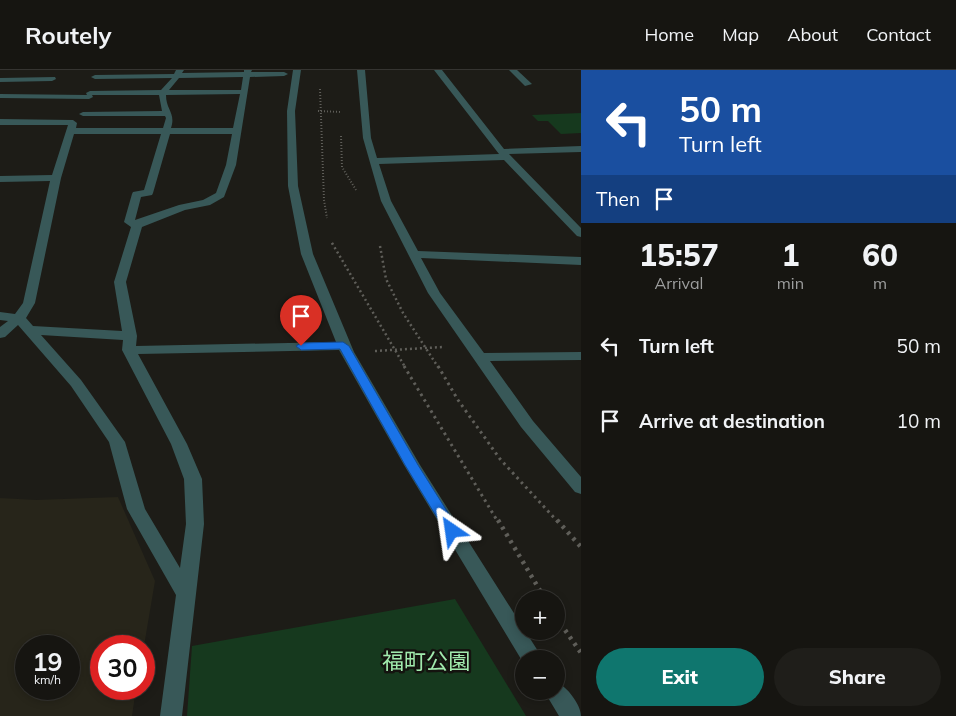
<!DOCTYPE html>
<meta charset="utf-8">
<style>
:root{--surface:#161511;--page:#1f1e1a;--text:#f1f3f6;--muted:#9e9f9f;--line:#353431;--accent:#0f766e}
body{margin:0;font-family:Mulish,"Noto Sans JP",sans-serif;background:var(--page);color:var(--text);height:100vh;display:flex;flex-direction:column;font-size:19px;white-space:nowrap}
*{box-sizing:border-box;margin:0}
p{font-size:16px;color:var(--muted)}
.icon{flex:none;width:28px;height:28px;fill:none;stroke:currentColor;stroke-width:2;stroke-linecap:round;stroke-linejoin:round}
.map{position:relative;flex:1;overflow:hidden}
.details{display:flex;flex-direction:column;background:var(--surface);width:375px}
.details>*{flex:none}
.top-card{background:#1a4fa0;color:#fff;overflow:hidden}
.tools{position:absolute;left:515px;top:520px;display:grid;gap:10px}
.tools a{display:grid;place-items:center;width:50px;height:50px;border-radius:50%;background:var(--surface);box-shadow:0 2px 8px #0003,0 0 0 1px var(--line);font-size:25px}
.speed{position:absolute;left:15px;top:565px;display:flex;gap:10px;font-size:25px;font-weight:700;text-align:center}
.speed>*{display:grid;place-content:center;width:65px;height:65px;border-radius:50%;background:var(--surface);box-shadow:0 2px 8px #0003,0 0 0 1px var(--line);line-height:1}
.speed small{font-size:12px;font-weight:400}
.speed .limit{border:8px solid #d22;background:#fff;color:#111}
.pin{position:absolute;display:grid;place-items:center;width:42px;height:42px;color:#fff;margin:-51px -21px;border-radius:50% 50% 50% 0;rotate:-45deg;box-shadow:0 0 5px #0007}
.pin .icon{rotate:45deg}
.me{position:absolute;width:55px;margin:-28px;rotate:328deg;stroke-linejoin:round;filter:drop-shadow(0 0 4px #0008)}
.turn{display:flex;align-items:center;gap:18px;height:105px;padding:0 15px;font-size:22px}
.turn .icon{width:65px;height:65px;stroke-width:2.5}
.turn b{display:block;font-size:35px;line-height:42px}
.then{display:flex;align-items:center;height:48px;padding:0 15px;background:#0003;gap:10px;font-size:19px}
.eta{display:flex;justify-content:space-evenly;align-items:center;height:85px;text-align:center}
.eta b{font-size:30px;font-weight:800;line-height:35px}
.button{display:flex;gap:10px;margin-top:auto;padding:10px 15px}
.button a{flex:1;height:58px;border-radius:30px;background:var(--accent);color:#fff;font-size:20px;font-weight:800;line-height:58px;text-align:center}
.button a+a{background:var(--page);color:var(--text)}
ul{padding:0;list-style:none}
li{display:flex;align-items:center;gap:15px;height:75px;padding:0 15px}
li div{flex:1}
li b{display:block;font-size:19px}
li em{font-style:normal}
header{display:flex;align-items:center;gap:30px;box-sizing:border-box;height:70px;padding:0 25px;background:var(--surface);border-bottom:1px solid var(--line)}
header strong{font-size:24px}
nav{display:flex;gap:28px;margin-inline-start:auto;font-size:18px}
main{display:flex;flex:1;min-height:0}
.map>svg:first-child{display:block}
</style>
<header>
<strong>Routely</strong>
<nav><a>Home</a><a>Map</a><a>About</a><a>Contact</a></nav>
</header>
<main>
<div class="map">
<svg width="581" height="646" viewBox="0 0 581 646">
<rect width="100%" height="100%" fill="#1d1c17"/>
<path fill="#27251a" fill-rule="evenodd" d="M 118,427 L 155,511 L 144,576 L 101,576 L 101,619 L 136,619 L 132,646 L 0,646 L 0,428 L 36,430 ZM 26,576 L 69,576 L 69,619 L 26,619 Z"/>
<g fill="#16391e">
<path d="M 581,43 L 581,63 L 561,64 L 548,51 L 538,51 L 532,45 Z"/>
<path d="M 455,529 L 526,646 L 187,646 L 192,576 Z"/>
</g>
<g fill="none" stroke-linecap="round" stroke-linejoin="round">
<g stroke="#5f5e59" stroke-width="2" stroke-dasharray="1 2" stroke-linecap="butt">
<path d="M 320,19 L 324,130 L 327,148"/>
<path d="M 318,41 L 342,42"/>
<path d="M 341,66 L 342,97 L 356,120"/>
<path d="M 332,173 L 333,175"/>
</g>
<g stroke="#5f5e59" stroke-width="2.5" stroke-dasharray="2 3" stroke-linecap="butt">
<path d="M 332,173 L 405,297"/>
<path d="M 380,176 L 386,209 L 403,243 L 438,297"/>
<path d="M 375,281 L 443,277"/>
</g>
<g stroke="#5f5e59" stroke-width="3" stroke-dasharray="2.5 4" stroke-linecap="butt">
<path d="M 404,296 L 498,452"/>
<path d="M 438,296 L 458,330 L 500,389 L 558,452"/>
</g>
<g stroke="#5f5e59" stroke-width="4.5" stroke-dasharray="3 5" stroke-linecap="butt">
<path d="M 498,450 L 545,529"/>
<path d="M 557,450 L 581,477"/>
<path d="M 556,547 L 581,583"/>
</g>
<g fill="#385858" fill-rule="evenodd">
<path d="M 176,0 L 184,0 L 182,3 L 244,2 L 244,0 L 252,0 L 251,2 L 284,2 L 288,4 L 284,6 L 250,7 L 236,95 L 224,127 L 210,135 L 185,140 L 142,157 L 126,212 L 137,266 L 136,276 L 336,272 L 301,184 L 288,116 L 287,41 L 293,0 L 301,0 L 295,41 L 298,116 L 313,184 L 354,282 L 420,395 L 543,589 L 524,589 L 524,594 L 404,395 L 339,280 L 138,284 L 187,374 L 202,409 L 204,454 L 182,646 L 160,646 L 176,525 L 127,439 L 109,372 L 71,316 L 18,255 L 5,267 L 0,268 L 0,257 L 8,251 L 0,250 L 0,242 L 15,244 L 23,233 L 50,111 L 0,112 L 0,106 L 52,105 L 68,55 L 0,55 L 0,49 L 73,50 L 77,53 L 76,58 L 163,58 L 166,48 L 165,46 L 83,46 L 79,44 L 83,42 L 162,41 L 159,25 L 92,25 L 93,27 L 89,29 L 0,28 L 0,24 L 87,25 L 86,23 L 90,21 L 161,20 L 172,8 L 95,9 L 91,7 L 95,5 L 174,4 ZM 243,7 L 241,20 L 169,20 L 179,8 ZM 240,24 L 233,58 L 171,58 C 176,43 166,40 166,25 ZM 74,64 L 161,64 L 144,120 L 133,122 L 132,124 L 124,152 L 131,157 L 114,212 L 122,261 L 33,256 L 26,248 L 35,233 L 61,108 ZM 170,64 L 232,64 L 226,95 L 216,123 L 203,130 L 179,135 L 135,150 L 141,127 L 152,125 L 153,123 ZM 41,265 L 123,270 L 122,280 L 171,374 L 184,409 L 186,454 L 180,498 L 145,439 L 125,372 L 81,310 Z"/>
<path d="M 357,0 L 365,0 L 371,68 L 377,88 L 499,84 L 434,0 L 442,0 L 504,79 L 581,76 L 581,82 L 509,84 L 581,158 L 581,167 L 577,166 L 504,90 L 379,94 L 391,131 L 418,181 L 581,187 L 581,195 L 421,188 L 440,223 L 484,283 L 581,282 L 581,290 L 490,291 L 533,351 L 581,407 L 581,424 L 575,422 L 521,357 L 428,223 L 381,131 L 363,68 Z"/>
<path d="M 509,0 L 517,0 L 532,14 L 525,16 Z"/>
<path d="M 55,7 L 56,9 L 52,11 L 0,12 L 0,8 Z"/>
<path d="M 556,612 C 567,616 581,635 581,646 L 559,646 L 544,621 L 556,621 Z"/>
</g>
</g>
<path fill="#1a73e8" stroke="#114b97" d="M 343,272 L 349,276 L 418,395 L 457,457 L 459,461 L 457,464 L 447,464 L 405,395 L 340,279 L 301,280 L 296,276 L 301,273 Z"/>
<g text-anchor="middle" stroke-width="5" stroke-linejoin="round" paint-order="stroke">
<g font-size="22" fill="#a1eaad" stroke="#14130f">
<text x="426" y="599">福町公園</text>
</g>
</g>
</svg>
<div class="tools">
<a>+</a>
<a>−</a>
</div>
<div class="speed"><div>19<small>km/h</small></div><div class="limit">30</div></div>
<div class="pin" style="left:301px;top:276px;background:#d93025"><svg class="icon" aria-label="arrive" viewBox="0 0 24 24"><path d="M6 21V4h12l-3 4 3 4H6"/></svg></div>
<svg class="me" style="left:452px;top:461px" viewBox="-20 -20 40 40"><path d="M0-17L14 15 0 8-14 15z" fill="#1a73e8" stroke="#fff" stroke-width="4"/></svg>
</div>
<section class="details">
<div class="top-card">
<div class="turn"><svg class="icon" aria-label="left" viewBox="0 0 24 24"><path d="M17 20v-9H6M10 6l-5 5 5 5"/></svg><div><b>50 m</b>Turn left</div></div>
<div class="then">Then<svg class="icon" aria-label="arrive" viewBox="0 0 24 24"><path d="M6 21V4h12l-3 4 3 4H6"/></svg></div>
</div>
<div class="eta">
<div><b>15:57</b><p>Arrival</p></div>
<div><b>1</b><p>min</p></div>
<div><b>60</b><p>m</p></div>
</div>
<ul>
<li><svg class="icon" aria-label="left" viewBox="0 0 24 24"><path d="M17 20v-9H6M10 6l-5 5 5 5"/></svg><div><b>Turn left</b></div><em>50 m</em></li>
<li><svg class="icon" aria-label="arrive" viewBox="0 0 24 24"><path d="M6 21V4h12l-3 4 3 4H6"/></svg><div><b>Arrive at destination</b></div><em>10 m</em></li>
</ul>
<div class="button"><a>Exit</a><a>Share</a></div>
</section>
</main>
